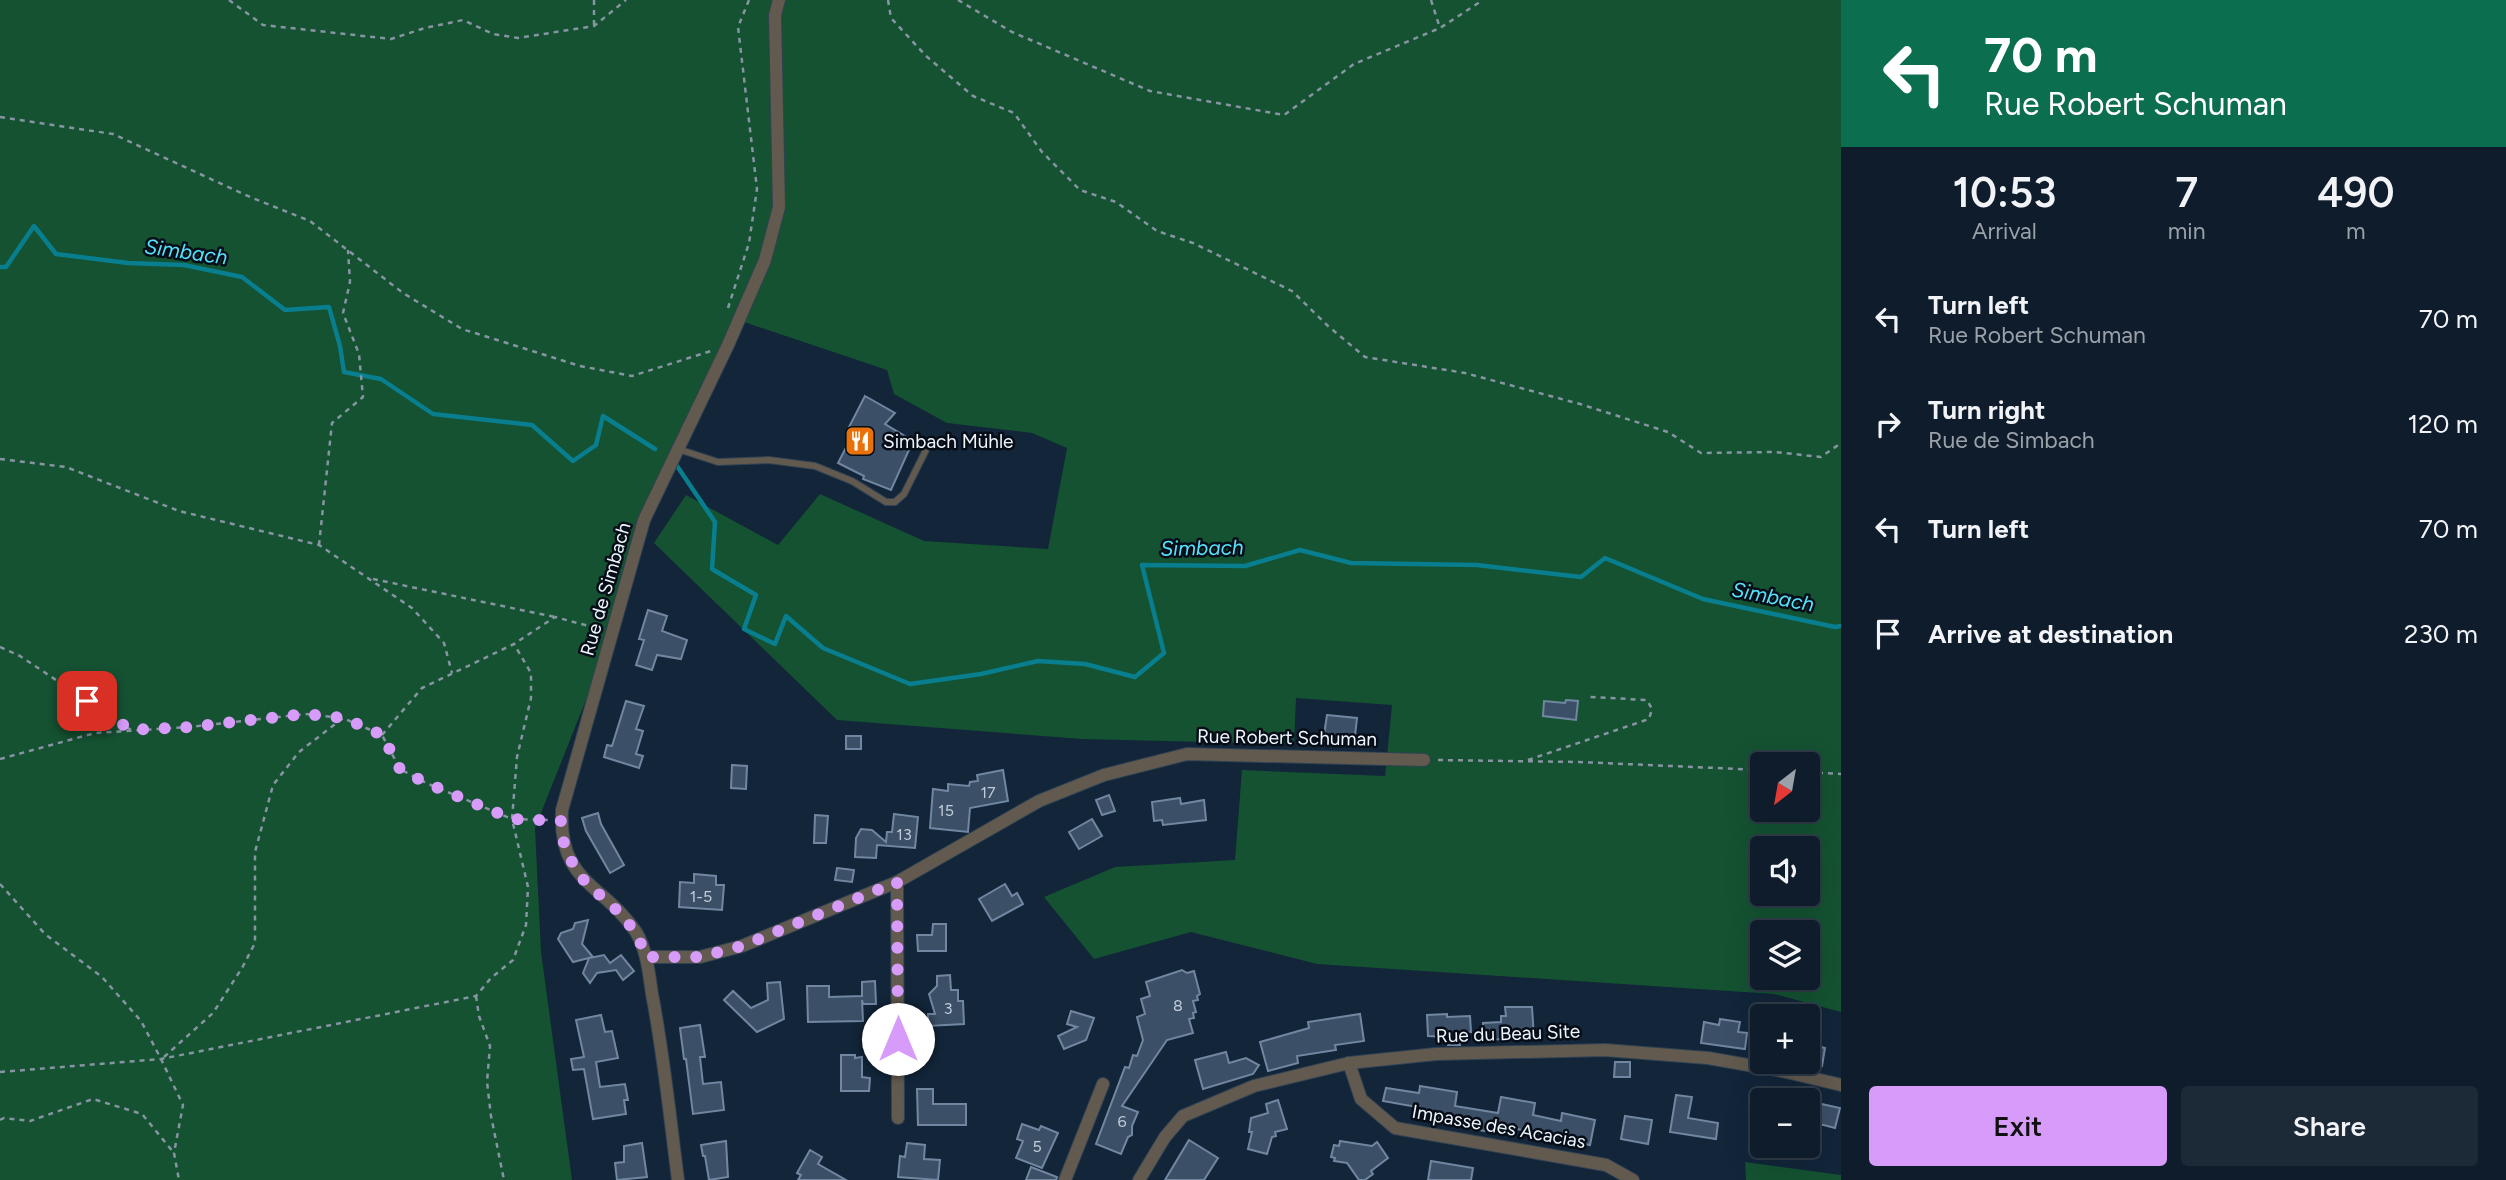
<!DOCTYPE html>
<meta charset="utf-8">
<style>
:root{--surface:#0e1c2b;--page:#1c2937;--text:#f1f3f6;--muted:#9ba1a9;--line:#2e3a47;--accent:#d79bf9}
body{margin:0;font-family:Figtree,sans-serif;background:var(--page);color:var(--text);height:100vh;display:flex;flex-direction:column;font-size:26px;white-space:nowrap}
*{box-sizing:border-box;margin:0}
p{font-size:23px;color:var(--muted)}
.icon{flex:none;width:38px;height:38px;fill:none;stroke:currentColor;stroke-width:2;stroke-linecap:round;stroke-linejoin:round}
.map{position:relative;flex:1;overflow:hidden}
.panel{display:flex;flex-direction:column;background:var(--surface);width:665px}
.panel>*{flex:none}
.guide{background:#0b6e4f;color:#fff;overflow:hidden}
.needle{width:46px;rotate:211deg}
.buttons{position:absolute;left:1750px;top:752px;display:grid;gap:14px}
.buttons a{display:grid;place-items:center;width:70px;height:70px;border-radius:7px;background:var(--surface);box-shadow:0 7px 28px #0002,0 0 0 2px var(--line);font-size:35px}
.pin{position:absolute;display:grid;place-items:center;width:60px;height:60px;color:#fff;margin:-30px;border-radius:14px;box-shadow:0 4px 10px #0006}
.me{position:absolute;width:77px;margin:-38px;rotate:0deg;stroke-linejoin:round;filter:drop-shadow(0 0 5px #0008)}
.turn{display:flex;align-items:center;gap:24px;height:147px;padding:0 28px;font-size:32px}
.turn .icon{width:91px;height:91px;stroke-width:2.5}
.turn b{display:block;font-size:49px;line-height:60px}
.eta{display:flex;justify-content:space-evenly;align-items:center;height:119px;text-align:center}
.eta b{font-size:42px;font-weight:600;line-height:49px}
.primary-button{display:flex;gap:14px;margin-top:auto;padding:14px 28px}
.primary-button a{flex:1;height:80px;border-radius:7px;background:var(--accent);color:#111;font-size:28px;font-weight:600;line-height:80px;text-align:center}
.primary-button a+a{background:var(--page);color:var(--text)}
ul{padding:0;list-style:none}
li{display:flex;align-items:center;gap:21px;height:105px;padding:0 28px}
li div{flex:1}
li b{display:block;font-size:26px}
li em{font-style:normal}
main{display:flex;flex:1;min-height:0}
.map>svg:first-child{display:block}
</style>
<main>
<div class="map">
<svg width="1841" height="1180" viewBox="0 0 1841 1180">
<rect width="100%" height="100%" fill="#122539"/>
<g fill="#145232" fill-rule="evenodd">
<path d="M 0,0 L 1841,0 L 1841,1012 L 1774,994 L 1317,964 L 1191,932 L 1094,959 L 1044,897 L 1115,867 L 1235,860 L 1242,770 L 1385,776 L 1392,705 L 1296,698 L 1294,744 L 1082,739 L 837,720 L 654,543 L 686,495 L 778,545 L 820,494 L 924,541 L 1048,549 L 1067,448 L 1032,433 L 947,423 L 894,394 L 887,370 L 738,320 L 669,459 L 613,632 L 535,828 L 541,952 L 572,1180 L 0,1180 ZM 1762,765 L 1808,765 L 1808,810 L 1762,810 ZM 1762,849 L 1808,849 L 1808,894 L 1762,894 ZM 1762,933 L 1808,933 L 1808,978 L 1762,978 Z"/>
<path d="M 1745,1162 L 1841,1175 L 1841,1180 L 1746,1180 Z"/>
</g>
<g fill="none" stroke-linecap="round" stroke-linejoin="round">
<g stroke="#087e8e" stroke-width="4.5">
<path d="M 0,267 L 6,267 L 34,226 L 56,254 L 128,263 L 184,265 L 242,277 L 285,310 L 329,307 L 340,346 L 344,372 L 381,379 L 433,414 L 532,425 L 573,461 L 596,445 L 603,416 L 655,449"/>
<path d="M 677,466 L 715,522 L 712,569 L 756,595 L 744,629 L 775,644 L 786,616 L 823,648 L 910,684 L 981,674 L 1038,661 L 1085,664 L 1135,677 L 1164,653 L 1142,565 L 1245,566 L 1300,550 L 1351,563 L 1477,565 L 1581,577 L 1605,558 L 1703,599 L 1835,627 L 1841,626"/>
</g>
</g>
<g fill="#3b4f67" stroke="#7187a1" stroke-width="2">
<path d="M 865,396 L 895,413 L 885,424 L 913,441 L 891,490 L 863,479 L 864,476 L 838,463 L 855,430 L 849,427 Z"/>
<path d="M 648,610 L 667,616 L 662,631 L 687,640 L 681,659 L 657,655 L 652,670 L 636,665 L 644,640 L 639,639 Z"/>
<path d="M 1566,700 L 1578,701 L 1576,720 L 1543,716 L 1544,701 L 1565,703 Z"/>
<path d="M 626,701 L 644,706 L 636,729 L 643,731 L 636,754 L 643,756 L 639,768 L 604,757 L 607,745 L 612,746 Z"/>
<path d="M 1327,715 L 1357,718 L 1354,745 L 1323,741 Z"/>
<rect x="846" y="736" width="15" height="13"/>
<path d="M 732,765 L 747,766 L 746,789 L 731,788 Z"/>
<path d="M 1003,770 L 1008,801 L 970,808 L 968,832 L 930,828 L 933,789 L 948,791 L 948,784 L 969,786 L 970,782 L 978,781 L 977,775 Z"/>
<path d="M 1109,795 L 1115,811 L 1102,815 L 1096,800 Z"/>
<path d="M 1180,798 L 1181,804 L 1204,800 L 1206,820 L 1163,825 L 1162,820 L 1154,821 L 1152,802 Z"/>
<path d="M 598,813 L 601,824 L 624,865 L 610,873 L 586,831 L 582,818 Z"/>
<path d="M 894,814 L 918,817 L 915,848 L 877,845 L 876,858 L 855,857 L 856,838 L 861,829 L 872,830 L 886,842 L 887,832 L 892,832 Z"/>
<path d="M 815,815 L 828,816 L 826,843 L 814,843 Z"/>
<path d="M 1092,819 L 1102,836 L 1079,849 L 1069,832 Z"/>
<path d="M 837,868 L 854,870 L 852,882 L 835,880 Z"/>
<path d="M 694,874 L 716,876 L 716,885 L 724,885 L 722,910 L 679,907 L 680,882 L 694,883 Z"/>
<path d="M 1005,884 L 1012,896 L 1017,893 L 1023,904 L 992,921 L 979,899 Z"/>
<path d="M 588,920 L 582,944 L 593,957 L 573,962 L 558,939 L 561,933 L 573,929 L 575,923 Z"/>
<path d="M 933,924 L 946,924 L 946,951 L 918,951 L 917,935 L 932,935 Z"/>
<path d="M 604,955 L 610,963 L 621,955 L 634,971 L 623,980 L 616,970 L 597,973 L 590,983 L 583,973 L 589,958 Z"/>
<path d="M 1182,970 L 1187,973 L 1194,971 L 1200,994 L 1197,996 L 1198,1000 L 1193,1001 L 1196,1012 L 1193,1013 L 1194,1018 L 1189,1019 L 1193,1033 L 1167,1040 L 1122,1106 L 1138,1112 L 1132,1126 L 1132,1135 L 1128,1137 L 1121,1154 L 1096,1144 L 1125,1067 L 1129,1068 L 1133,1055 L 1137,1056 L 1143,1040 L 1137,1017 L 1145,1014 L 1141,999 L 1150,996 L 1146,982 Z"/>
<path d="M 950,975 L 951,990 L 958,990 L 958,1001 L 963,1001 L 964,1024 L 928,1026 L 928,1014 L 935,1014 L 929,994 L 937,986 L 937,976 Z"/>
<path d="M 875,981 L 876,1004 L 863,1004 L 862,1000 L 863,1021 L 808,1022 L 807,986 L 829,986 L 829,997 L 862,996 L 862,982 Z"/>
<path d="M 780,982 L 784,1019 L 757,1032 L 724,1000 L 733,991 L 751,1008 L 768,1000 L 767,983 Z"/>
<path d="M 1505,1007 L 1532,1007 L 1534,1038 L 1484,1040 L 1483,1023 L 1501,1022 L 1501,1016 L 1506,1016 Z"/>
<path d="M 1071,1011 L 1094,1018 L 1086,1040 L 1064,1049 L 1058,1036 L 1077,1027 L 1067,1024 Z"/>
<path d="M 1360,1014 L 1364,1041 L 1335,1045 L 1336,1050 L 1297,1056 L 1298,1063 L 1268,1071 L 1260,1042 L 1309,1028 L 1308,1022 Z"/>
<path d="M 1447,1014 L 1447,1017 L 1470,1016 L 1471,1032 L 1459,1033 L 1460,1045 L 1448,1045 L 1448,1037 L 1428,1036 L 1427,1015 Z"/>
<path d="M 601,1015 L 605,1032 L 612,1031 L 618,1058 L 596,1062 L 600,1087 L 625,1084 L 628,1100 L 624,1100 L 626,1114 L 593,1119 L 584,1069 L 573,1070 L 571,1059 L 584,1057 L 576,1020 Z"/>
<path d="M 1720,1019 L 1740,1022 L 1738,1032 L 1747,1033 L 1745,1049 L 1701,1043 L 1704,1022 L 1719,1025 Z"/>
<path d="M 700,1025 L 705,1057 L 700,1057 L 703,1084 L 721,1082 L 724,1110 L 693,1114 L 686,1059 L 684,1059 L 680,1028 Z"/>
<path d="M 1808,1044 L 1825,1048 L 1822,1066 L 1808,1063 Z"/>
<path d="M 1226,1052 L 1229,1063 L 1246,1058 L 1259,1065 L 1253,1074 L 1203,1089 L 1195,1060 Z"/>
<path d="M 841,1055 L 855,1055 L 855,1058 L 862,1057 L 862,1077 L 870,1078 L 869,1091 L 841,1091 Z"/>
<path d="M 1615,1062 L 1630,1062 L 1630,1077 L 1614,1077 Z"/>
<path d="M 1420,1086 L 1457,1092 L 1455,1106 L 1498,1113 L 1501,1097 L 1535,1103 L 1533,1115 L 1561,1121 L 1562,1113 L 1595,1120 L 1590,1145 L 1572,1142 L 1573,1140 L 1486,1123 L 1485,1131 L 1472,1129 L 1473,1123 L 1416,1115 L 1417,1107 L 1383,1101 L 1386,1088 L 1419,1093 Z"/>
<path d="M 917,1089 L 933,1089 L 933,1104 L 966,1104 L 966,1125 L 918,1125 Z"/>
<path d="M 1676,1095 L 1692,1097 L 1688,1118 L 1718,1123 L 1716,1139 L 1670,1132 Z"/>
<path d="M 1278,1100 L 1287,1129 L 1275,1132 L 1276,1136 L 1272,1137 L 1267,1154 L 1248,1149 L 1252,1132 L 1249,1132 L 1251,1118 L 1268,1113 L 1266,1104 Z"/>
<path d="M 1808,1101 L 1840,1108 L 1835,1128 L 1808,1121 Z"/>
<path d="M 1625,1116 L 1652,1120 L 1648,1144 L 1621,1139 Z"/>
<path d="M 1022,1124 L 1039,1130 L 1041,1126 L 1058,1133 L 1042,1168 L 1016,1158 L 1023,1141 L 1017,1139 Z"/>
<path d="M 1189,1140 L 1218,1158 L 1204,1180 L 1165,1180 Z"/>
<path d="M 726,1141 L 728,1177 L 709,1180 L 705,1156 L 703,1156 L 701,1145 Z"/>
<path d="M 1340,1141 L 1372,1146 L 1377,1142 L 1388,1158 L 1371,1171 L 1373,1174 L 1365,1180 L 1359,1180 L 1347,1163 L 1334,1161 L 1335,1158 L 1331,1157 L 1334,1145 L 1339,1146 Z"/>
<path d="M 642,1143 L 647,1177 L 617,1180 L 615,1163 L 624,1162 L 624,1146 Z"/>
<path d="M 907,1143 L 925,1145 L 924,1159 L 940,1160 L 938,1180 L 898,1177 L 900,1156 L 905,1157 Z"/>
<path d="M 810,1150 L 822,1157 L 818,1164 L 846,1180 L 798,1180 L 801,1175 L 797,1173 Z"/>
<path d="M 1431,1161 L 1473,1168 L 1471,1180 L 1428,1180 Z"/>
<path d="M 1031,1167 L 1057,1177 L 1056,1180 L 1026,1180 Z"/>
</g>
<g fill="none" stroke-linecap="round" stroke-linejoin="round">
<g stroke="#314254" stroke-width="8">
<path id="service" d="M 678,449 L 718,462 L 769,460 L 815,466 L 852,481 L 886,502 L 895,502 L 904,494 L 926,450"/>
</g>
<g stroke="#314254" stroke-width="14">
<g id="minor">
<path d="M 897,882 L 898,1118"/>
<path d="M 646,957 L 700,957 L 742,946 L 897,882 L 1039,801 L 1104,775 L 1187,754 L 1424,760"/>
<path d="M 1349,1063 L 1361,1099 L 1395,1128 L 1606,1165 L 1633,1180"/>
<path d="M 678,1180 C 670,1118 664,1056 652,994 C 649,974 647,950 636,932 C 603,883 558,883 562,810 L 644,520 L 728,345 L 765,260 L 779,207 L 775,15 L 779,0"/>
<path d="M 1065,1180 L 1103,1084"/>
<path d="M 1139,1180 L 1165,1137 L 1183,1116 L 1254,1086 L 1349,1063 L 1436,1054 L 1605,1050 L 1708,1058 L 1782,1071 L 1841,1085"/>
</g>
</g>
<g stroke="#8794a2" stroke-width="2.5" stroke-dasharray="5 5" stroke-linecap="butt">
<path d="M 229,0 L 263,25 L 391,39 L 425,28 L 463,20 L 493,34 L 518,38 L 594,26 L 626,0"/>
<path d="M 594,0 L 594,26"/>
<path d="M 888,0 L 891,18 L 926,56 L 973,96 L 1014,113 L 1042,152 L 1080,190 L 1116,202 L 1157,231 L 1193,243 L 1292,291 L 1328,326 L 1365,357 L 1465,373 L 1580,404 L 1668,432 L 1701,453 L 1775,452 L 1821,457 L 1841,443"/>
<path d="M 958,0 L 1012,32 L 1150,91 L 1284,115 L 1354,64 L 1440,28 L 1483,0"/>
<path d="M 1431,0 L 1440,28"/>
<path d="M 0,117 L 113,134 L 250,197 L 310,221 L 403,293 L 462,329 L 580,366 L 632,376 L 711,351"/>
<path d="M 728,308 L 749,243 L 757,189 L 738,27 L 749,0"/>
<path d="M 0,459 L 66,467 L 179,511 L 319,545 L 412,608 L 444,643 L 452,673"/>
<path d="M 319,545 L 332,423 L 363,397 L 359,354 L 343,313 L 350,282 L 348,250"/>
<path d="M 373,579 L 555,617"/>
<path d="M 0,647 L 20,656 L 131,730"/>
<path d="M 382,735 L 422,688 L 514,644 L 555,617 L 600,629"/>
<path d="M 0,759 L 95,733 L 189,727 L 305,714 L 343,718"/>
<path d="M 1438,760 L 1579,762 L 1762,770"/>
<path d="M 1528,760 L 1649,719 L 1652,709 L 1647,700 L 1590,697"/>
<path d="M 1808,772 L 1841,774"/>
<path d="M 0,884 L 45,934 L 102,977 L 141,1021 L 161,1059 L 183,1105 L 174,1153 L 179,1180"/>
<path d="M 476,996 L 479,1016 L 490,1046 L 487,1082 L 491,1116 L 504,1180"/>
<path d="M 164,1057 L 213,1013 L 242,968 L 255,943 L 255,852 L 273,785 L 299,752 L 343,718 L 382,735 L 400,769 L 426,783 L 512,819 L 551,820"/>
<path d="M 0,1072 L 161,1059 L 476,996 L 491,978 L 513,960 L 526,925 L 528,887 L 512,819 L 517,757 L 531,698 L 531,673 L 514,644"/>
<path d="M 0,1120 L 4,1118 L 30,1121 L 93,1099 L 142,1114 L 174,1153"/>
</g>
<use href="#service" stroke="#625a4e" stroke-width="6"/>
<use href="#minor" stroke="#625a4e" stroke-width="12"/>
</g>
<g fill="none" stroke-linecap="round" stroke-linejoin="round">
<path stroke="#d79bf9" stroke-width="12" stroke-dasharray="0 21.6" d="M 87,701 L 131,730 L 189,727 L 305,714 L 344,718 L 382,735 L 400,769 L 426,783 L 512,819 L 561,821 L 565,851 L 585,882 L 619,912 L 637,934 L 646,957 L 700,957 L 742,946 L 897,882 L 898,1039"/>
</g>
<defs>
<g id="restaurant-square" transform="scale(1.575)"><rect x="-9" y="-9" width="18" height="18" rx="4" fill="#e8710a" stroke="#060d17"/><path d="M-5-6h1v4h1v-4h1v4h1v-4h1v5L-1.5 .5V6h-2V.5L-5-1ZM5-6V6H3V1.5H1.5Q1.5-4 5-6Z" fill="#fff"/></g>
</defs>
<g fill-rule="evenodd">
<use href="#restaurant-square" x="860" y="441"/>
</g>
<g text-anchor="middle" stroke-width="5" stroke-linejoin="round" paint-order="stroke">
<g font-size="16" fill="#c0ccd8">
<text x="988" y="798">17</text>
<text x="946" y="816">15</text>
<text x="904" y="840">13</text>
<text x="701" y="902">1-5</text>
<text x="1178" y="1011">8</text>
<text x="948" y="1014">3</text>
<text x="1122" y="1127">6</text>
<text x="1037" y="1152">5</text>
</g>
<g font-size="19" fill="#edf5fd" stroke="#060d17" text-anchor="start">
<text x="883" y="448">Simbach Mühle</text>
</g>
<g font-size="19" fill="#edf5fd" stroke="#060d17">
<text transform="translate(605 589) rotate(-74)" y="7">Rue de Simbach</text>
<text transform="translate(1287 737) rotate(1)" y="7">Rue Robert Schuman</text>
<text transform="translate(1508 1033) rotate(-2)" y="7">Rue du Beau Site</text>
<text transform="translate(1499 1126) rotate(10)" y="7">Impasse des Acacias</text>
</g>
<g font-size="21" font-style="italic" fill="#56e2fa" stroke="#060d17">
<text transform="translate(186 252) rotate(8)" y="7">Simbach</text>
<text transform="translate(1202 548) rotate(-1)" y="7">Simbach</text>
<text transform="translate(1773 597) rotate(11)" y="7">Simbach</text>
</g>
</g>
</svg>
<div class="buttons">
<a><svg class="needle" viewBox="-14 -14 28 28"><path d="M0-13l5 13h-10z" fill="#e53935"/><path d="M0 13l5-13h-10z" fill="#9ba1a9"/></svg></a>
<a><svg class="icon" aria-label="sound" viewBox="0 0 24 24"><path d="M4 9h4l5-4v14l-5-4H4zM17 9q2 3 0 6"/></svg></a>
<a><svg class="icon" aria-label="layers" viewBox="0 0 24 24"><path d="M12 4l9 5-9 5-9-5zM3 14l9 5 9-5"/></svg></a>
<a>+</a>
<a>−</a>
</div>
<div class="pin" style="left:87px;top:701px;background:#d93025"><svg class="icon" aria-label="arrive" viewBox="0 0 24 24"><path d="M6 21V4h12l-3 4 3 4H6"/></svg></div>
<svg class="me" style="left:898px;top:1039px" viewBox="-20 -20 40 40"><circle r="19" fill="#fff"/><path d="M0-13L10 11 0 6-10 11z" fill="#d79bf9"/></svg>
</div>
<section class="panel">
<div class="guide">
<div class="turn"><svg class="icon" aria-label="left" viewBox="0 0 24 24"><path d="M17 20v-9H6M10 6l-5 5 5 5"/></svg><div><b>70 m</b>Rue Robert Schuman</div></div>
</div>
<div class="eta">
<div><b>10:53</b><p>Arrival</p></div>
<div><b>7</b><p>min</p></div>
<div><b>490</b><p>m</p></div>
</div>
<ul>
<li><svg class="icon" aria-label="left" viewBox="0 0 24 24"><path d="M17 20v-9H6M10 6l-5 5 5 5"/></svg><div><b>Turn left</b><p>Rue Robert Schuman</p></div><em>70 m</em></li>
<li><svg class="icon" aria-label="right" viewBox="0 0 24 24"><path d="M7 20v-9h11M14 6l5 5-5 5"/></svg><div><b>Turn right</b><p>Rue de Simbach</p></div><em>120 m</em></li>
<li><svg class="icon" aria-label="left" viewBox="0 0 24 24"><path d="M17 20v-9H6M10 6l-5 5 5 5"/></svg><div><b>Turn left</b></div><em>70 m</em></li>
<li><svg class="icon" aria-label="arrive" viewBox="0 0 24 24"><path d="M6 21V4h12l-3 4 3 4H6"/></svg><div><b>Arrive at destination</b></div><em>230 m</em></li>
</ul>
<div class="primary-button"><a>Exit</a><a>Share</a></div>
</section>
</main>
